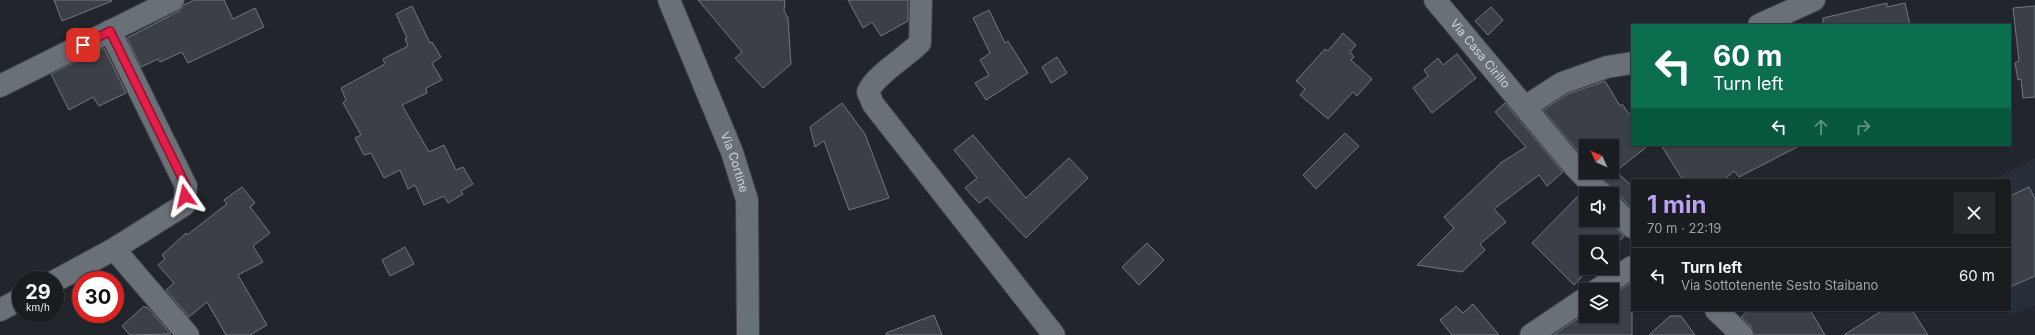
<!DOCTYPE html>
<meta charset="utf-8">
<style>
:root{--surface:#191c21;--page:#26292e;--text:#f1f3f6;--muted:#9fa1a5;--line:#373a3f;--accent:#bca0f2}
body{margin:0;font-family:Inter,sans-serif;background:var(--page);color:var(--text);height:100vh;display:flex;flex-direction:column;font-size:15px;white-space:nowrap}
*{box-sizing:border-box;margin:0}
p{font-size:13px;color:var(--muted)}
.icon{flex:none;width:22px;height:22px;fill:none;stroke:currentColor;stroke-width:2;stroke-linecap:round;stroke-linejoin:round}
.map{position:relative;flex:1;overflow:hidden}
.drawer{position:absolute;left:1631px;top:179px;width:380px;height:132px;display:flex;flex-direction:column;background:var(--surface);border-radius:0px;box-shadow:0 1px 3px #0004,0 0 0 1px var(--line)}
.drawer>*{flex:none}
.hud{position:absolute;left:1631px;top:24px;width:380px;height:122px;border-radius:0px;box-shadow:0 1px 3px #0004,0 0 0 1px var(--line);background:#0b6e4f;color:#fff;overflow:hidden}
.needle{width:26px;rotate:314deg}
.fabs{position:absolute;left:1579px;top:139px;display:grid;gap:8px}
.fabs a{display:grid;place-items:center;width:40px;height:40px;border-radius:0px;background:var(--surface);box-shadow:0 1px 3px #0004,0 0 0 1px var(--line);font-size:20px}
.speed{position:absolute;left:12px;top:271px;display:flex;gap:8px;font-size:20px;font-weight:700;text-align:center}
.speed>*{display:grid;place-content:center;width:52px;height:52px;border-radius:50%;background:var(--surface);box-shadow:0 1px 3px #0004,0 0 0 1px var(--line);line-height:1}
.speed small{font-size:10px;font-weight:400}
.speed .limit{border:6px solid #d22;background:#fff;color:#111}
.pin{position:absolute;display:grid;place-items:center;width:34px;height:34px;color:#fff;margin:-17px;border-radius:8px;box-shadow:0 2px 6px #0006}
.me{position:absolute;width:44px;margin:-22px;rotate:349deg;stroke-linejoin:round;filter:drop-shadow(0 0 3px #0008)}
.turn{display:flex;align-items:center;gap:14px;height:84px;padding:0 16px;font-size:18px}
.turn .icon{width:52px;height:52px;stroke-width:2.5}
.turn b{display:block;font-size:28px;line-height:34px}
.lanes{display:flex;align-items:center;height:38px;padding:0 16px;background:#0003;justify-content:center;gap:20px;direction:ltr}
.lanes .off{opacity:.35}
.round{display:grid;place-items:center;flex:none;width:42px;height:42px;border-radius:0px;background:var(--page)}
.headline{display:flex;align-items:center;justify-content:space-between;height:68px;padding:0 16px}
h1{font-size:24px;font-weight:700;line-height:30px;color:var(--accent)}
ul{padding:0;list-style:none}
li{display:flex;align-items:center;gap:12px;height:56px;padding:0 16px;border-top:1px solid var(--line)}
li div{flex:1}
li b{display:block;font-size:15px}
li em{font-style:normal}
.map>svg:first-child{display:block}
</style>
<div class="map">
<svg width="2035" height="335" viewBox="0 0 2035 335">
<rect width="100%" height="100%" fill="#21252c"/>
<path fill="#262e39" d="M 2035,158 L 2035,306 L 2010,315 L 2008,310 L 2010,310 L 2010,180 L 1992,180 Z"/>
<g fill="#3b4047" stroke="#727880">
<path d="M 54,0 L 112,0 L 112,1 L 62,21 Z"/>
<path d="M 194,0 L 224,0 L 233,19 L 255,8 L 264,27 L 188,63 L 182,52 L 160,62 L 158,59 L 141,67 L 127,38 L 179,11 L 184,5 Z"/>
<path d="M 698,0 L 785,0 L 784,11 L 788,18 L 791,64 L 763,88 L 735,58 L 742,52 Z"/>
<path d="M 848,0 L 908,0 L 908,21 L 881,36 L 872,22 L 863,28 Z"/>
<path d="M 1887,3 L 1887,7 L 1905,3 L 1910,25 L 1823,25 L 1823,18 Z"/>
<path d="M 412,6 L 430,43 L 432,42 L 441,57 L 432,63 L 442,80 L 426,88 L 427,93 L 402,105 L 429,152 L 444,145 L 456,170 L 463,167 L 473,184 L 461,191 L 463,194 L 448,203 L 444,196 L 424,205 L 415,185 L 408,189 L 400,170 L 384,178 L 371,153 L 364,155 L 355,138 L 361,135 L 343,103 L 346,100 L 341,88 L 385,64 L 383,59 L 408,46 L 405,39 L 407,38 L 396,14 Z"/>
<path d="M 2035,6 L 2035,97 L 2023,98 L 2021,79 L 2018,80 L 2015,63 L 2019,61 L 2013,8 Z"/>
<path d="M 1491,7 L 1503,20 L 1488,35 L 1475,21 Z"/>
<path d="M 989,10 L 1005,43 L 1008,41 L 1028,73 L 986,100 L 975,83 L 989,75 L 980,60 L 990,53 L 973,18 Z"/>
<path d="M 1343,33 L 1356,45 L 1350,52 L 1354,57 L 1351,60 L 1372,79 L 1357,96 L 1353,92 L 1328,119 L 1300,95 L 1305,89 L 1296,81 L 1325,49 L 1328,51 Z"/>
<path d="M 104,48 L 126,93 L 99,106 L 93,97 L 69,110 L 51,74 Z"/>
<path d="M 1457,54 L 1476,78 L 1432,113 L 1413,88 L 1428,76 L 1424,70 L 1438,58 L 1443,65 Z"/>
<path d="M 1057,57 L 1067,73 L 1051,83 L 1042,67 Z"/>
<path d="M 1605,81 L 1620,106 L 1622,104 L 1632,118 L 1632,145 L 1649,145 L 1620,168 L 1612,159 L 1612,146 L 1600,146 L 1597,143 L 1593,146 L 1586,146 L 1586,152 L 1582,156 L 1543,110 L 1568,94 Z"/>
<path d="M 842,103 L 865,134 L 889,198 L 849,210 L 824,141 L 815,147 L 810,127 Z"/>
<path d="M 1505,103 L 1563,172 L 1547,186 L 1539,175 L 1494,209 L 1506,222 L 1480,244 L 1485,250 L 1462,272 L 1417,265 L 1454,228 L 1444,217 L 1502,162 L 1526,147 L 1495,112 Z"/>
<path d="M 1345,133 L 1359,146 L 1316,189 L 1303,175 Z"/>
<path d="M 973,135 L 1026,198 L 1069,158 L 1088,178 L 1026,238 L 987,197 L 979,203 L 965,188 L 977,178 L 954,150 Z"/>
<path d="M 1661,145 L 1801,145 L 1739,177 L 1734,171 L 1724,180 L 1683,180 Z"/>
<path d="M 1612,168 L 1632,186 L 1632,209 L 1621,197 L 1613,194 L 1610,186 L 1599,174 L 1601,172 L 1612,172 Z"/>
<path d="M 242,187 L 255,203 L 250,207 L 270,233 L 253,246 L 263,262 L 238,275 L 267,325 L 250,335 L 226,335 L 207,302 L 189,317 L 166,290 L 174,283 L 158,265 L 165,259 L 162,255 L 186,233 L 187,235 L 227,204 L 224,200 Z"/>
<path d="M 2029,187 L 2035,199 L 2035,276 L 2010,287 L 2010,196 Z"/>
<path d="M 1582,192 L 1586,196 L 1586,220 L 1608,220 L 1624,236 L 1615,246 L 1612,242 L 1586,242 L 1586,268 L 1590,268 L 1574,285 L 1532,243 Z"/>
<path d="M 1147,243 L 1164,260 L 1139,285 L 1122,267 Z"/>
<path d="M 405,247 L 414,264 L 390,276 L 382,260 Z"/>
<path d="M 1632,282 L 1632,335 L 1553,335 L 1582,316 L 1612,316 L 1612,295 Z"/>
<path d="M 1473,304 L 1499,335 L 1452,335 L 1440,320 L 1456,306 L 1463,313 Z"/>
<path d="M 144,306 L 146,308 L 147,307 L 171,334 L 130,335 L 122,326 Z"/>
<path d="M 1749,310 L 1810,310 L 1825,335 L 1754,335 L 1751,326 L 1741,317 Z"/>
<path d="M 1883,310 L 1912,310 L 1928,335 L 1844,335 Z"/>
<path d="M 934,315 L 942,335 L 886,335 L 886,333 Z"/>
<path d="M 1670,316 L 1681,316 L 1695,335 L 1649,335 Z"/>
</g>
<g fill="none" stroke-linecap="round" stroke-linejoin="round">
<g stroke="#3e4147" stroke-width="24">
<g id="minor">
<path id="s1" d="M 669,0 L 732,152 L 747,200 L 748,335"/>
<path d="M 921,0 L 920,43 C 906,57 874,76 868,92 L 873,104 L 1054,335"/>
<path id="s2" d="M 1435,0 L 1574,166 L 1601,194"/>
<path d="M 1759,25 L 1814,0"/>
<path d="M 0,86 L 173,0"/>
<path d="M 1525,107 L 1562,83 L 1607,67 L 1632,63"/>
<path d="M 1612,206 L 1632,227"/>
<path d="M 114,249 L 188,335"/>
<path d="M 55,281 L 114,249 L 184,205 L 186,186 L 110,31"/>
<path d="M 1597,290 L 1632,267"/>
<path d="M 0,310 L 21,299"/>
<path d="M 1716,310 L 1742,335"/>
<path d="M 1531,335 L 1586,298"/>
</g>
</g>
<use href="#minor" stroke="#6a7078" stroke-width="22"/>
</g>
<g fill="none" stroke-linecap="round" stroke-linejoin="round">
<g stroke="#92132f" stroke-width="10">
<path id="route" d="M 83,45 L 110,31 L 186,186 L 185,196"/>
</g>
<use href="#route" stroke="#e11d48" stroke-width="7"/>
</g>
<g text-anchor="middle" stroke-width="4" stroke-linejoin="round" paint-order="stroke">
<g font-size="12" fill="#d1d4d9" stroke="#21252c">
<text dy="4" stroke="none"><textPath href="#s2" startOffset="70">Via Casa Cirillo</textPath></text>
<text dy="4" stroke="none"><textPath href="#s1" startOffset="175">Via Cortine</textPath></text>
</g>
</g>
</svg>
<div class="fabs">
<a><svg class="needle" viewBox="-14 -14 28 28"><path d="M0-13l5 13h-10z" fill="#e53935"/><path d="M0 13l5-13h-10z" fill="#9fa1a5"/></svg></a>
<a><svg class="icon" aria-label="sound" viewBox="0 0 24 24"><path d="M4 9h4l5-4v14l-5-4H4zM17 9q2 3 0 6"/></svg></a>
<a><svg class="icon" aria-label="search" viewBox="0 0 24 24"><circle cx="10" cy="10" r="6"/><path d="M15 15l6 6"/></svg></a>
<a><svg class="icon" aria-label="layers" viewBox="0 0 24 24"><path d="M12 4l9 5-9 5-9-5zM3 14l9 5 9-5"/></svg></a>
</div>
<div class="speed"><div>29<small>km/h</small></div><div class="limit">30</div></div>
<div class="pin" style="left:83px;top:45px;background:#d93025"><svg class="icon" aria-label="arrive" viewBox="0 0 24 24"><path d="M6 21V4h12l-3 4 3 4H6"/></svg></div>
<svg class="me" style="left:185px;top:196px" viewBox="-20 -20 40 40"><path d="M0-17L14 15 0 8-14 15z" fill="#e11d48" stroke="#fff" stroke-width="4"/></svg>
<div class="hud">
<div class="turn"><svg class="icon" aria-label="left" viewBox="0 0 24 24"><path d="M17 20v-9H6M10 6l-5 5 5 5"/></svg><div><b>60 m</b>Turn left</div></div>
<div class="lanes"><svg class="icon" aria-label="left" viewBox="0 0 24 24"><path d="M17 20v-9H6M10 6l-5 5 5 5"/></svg><svg class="icon off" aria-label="ahead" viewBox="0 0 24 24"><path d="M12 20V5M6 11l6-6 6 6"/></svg><svg class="icon off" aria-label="right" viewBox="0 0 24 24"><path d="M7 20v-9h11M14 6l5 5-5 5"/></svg></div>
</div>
<section class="drawer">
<div class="headline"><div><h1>1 min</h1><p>70 m · 22:19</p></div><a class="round"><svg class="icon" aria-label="close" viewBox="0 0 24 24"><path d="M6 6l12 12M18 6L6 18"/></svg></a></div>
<ul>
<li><svg class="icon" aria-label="left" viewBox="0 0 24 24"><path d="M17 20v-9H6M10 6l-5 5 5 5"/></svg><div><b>Turn left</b><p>Via Sottotenente Sesto Staibano</p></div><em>60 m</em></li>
</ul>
</section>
</div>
